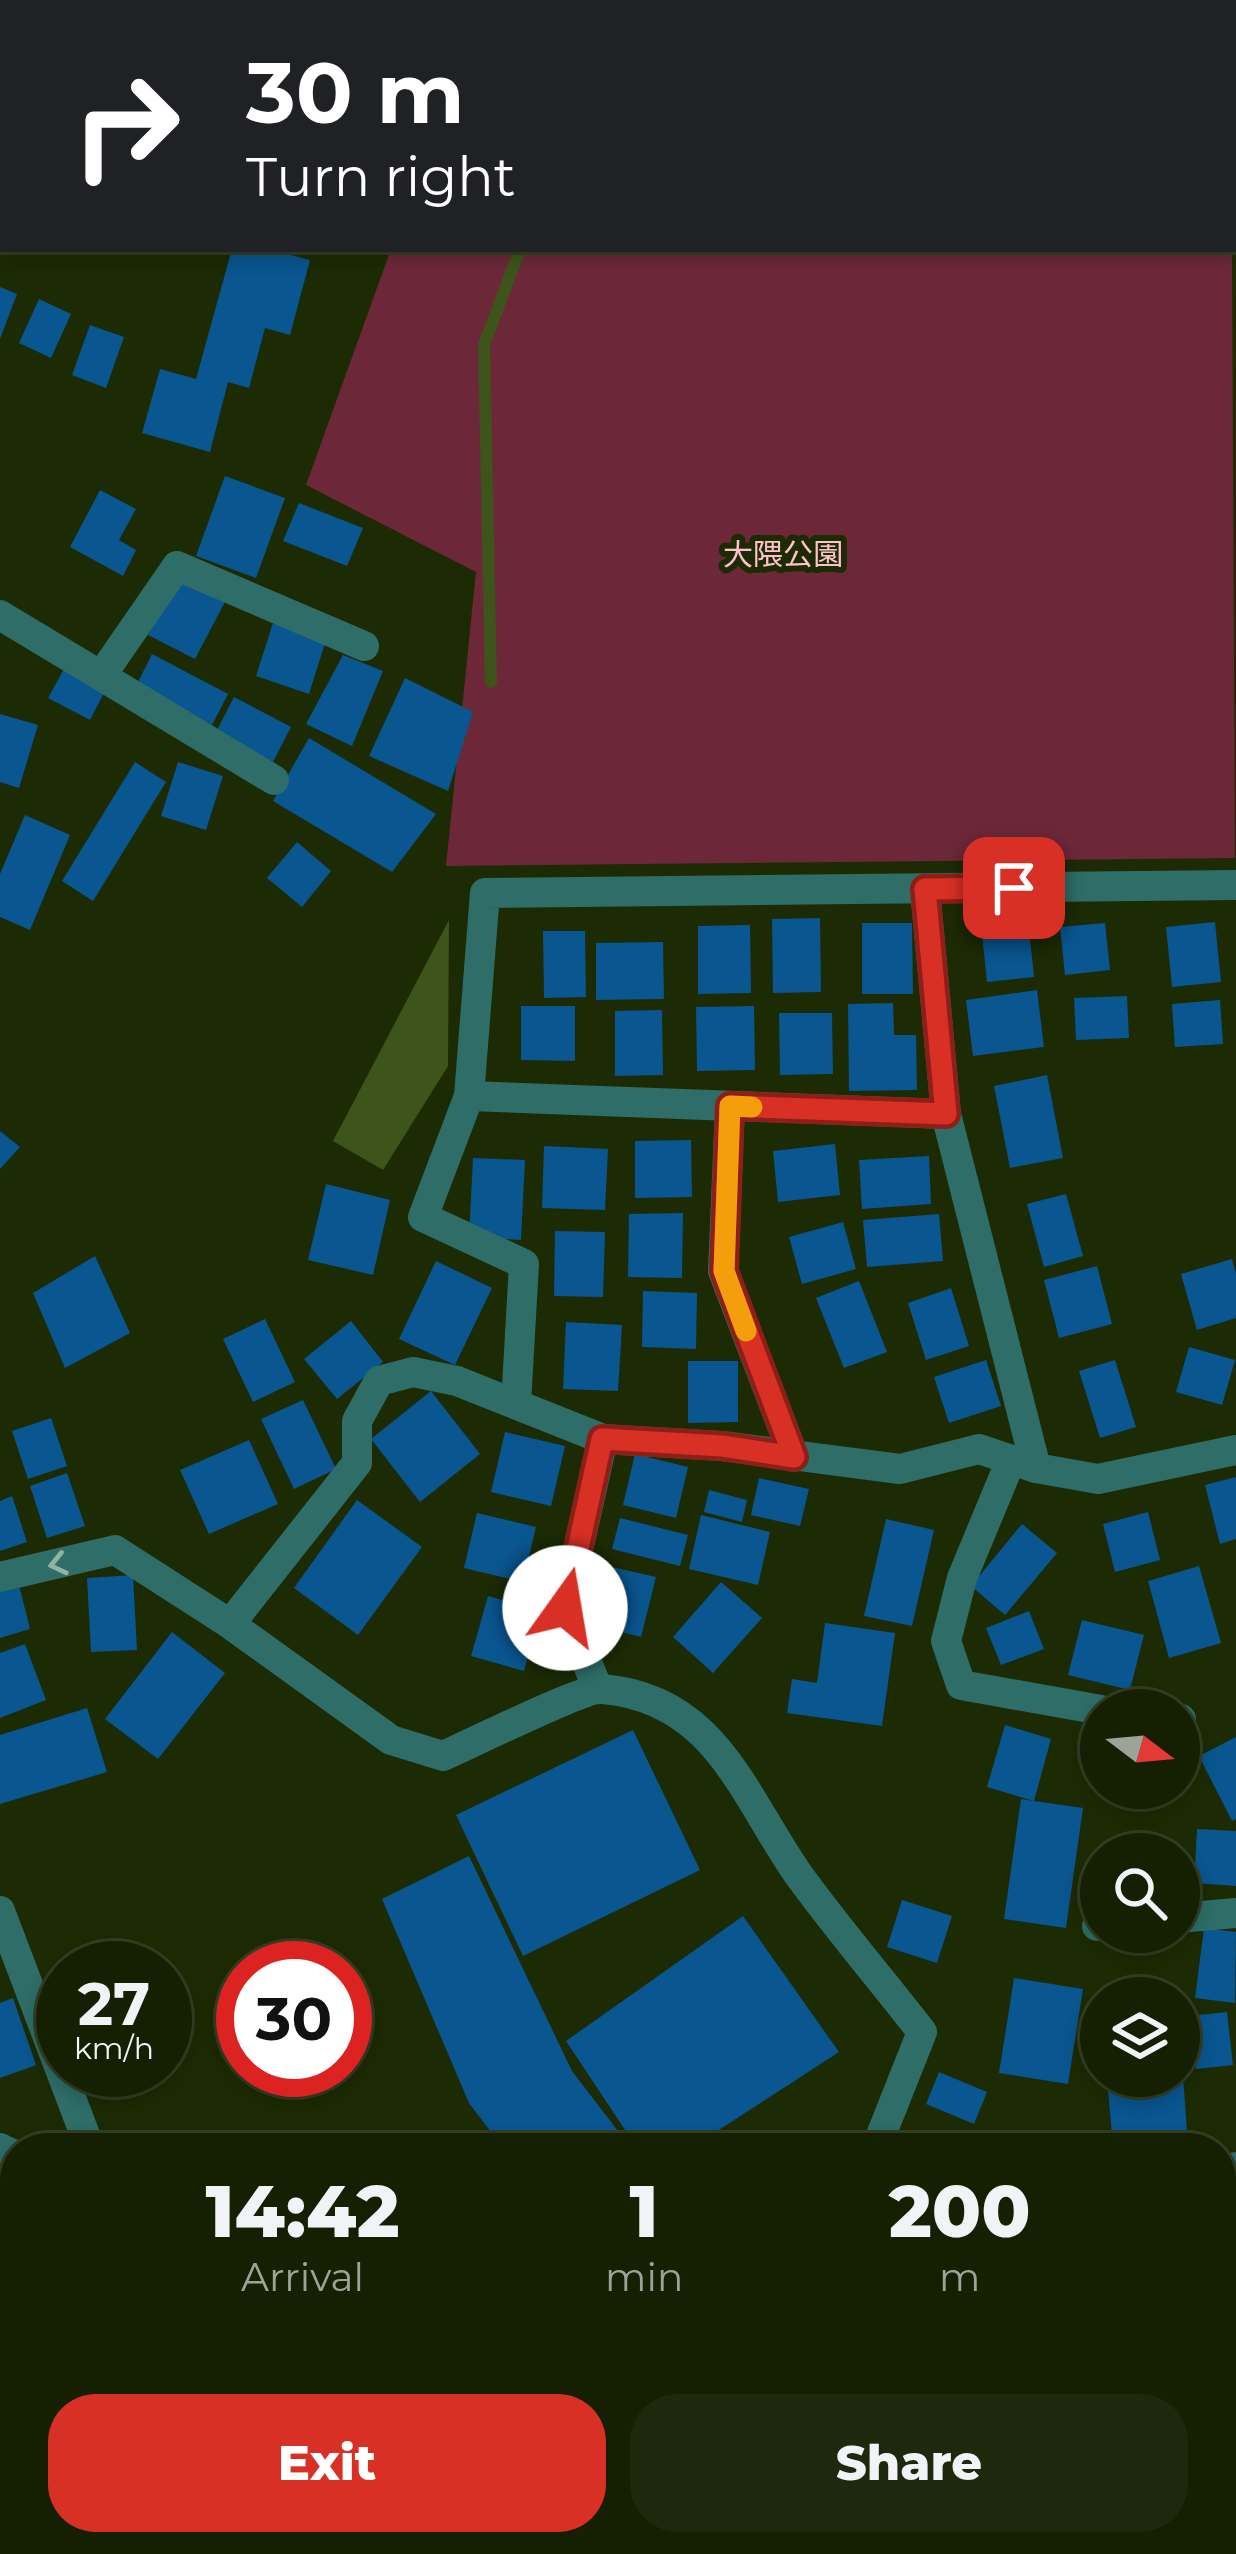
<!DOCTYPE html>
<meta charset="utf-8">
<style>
:root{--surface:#152002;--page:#1e280c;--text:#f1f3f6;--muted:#9da399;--line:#343e24;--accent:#d93025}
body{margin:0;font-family:Montserrat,"Noto Sans JP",sans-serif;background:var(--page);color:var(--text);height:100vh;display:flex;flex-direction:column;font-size:45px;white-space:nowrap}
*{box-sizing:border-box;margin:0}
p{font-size:39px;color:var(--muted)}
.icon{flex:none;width:66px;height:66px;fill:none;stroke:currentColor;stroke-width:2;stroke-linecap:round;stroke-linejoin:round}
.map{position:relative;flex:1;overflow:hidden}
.sheet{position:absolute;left:0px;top:2133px;width:1236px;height:423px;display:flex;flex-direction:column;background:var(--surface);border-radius:48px 48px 0 0;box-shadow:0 6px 18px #0003,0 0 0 3px var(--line)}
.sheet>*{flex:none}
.banner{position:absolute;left:0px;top:0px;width:1236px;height:252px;box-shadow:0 6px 18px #0003,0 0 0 3px var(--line);background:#202124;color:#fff;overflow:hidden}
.needle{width:78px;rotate:106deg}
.tools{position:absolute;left:1080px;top:1689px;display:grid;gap:24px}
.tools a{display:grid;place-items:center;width:120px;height:120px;border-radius:50%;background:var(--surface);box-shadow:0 6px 18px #0003,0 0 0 3px var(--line);font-size:60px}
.speed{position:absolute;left:36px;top:1941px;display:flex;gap:24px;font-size:60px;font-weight:700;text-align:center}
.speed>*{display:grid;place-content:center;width:156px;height:156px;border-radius:50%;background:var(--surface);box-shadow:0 6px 18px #0003,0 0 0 3px var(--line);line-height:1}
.speed small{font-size:30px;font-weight:400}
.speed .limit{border:18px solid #d22;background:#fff;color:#111}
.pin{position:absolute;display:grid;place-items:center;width:102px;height:102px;color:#fff;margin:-51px;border-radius:24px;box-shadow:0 6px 18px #0006}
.me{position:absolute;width:132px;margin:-66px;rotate:13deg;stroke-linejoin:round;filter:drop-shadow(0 0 9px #0008)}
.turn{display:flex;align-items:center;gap:42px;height:252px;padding:0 48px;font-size:54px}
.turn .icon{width:156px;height:156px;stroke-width:2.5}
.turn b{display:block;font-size:84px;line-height:102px}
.eta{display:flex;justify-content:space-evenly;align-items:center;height:204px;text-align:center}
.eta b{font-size:72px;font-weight:800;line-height:84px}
.cta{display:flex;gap:24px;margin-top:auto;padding:24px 48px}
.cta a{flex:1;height:138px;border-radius:48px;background:var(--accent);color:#fff;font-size:48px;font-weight:800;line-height:138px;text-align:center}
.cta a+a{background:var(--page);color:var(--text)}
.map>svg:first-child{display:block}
</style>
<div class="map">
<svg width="1236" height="2554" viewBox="0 0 1236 2554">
<rect width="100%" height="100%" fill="#1c2b03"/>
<g fill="#6c2838">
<path d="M 283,0 L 1231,0 L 1231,3 L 281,3 Z"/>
<path d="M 391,249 L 1232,249 L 1235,858 L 446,866 L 476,572 L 306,485 Z"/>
</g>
<path fill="#3d541b" d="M 449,920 L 448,1066 L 383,1170 L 333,1141 Z"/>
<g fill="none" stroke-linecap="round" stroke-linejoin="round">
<g stroke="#3d541b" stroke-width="12">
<path d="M 780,3 L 780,0"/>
<path d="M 491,682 L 484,345 L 520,249"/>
</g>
</g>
<g fill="#095690">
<path d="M 232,249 L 269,249 L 310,260 L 290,335 L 265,328 L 249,388 L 228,382 L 210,452 L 142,433 L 160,369 L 196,379 Z"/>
<path d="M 0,287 L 17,294 L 0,339 Z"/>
<path d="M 39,299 L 71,314 L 51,358 L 19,343 Z"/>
<path d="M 90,325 L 124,337 L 106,388 L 72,375 Z"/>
<path d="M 225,476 L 285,498 L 256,578 L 196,556 Z"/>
<path d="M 100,490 L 136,509 L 119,540 L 136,550 L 123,576 L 70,547 Z"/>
<path d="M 299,503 L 363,528 L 347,566 L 283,541 Z"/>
<path d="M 178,576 L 226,600 L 195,659 L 148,635 Z"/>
<path d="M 273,623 L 326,640 L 309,694 L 256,676 Z"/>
<path d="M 152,654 L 228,694 L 212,725 L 136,686 Z"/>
<path d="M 343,655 L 383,671 L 352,746 L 306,724 Z"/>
<path d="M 64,669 L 105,691 L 90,720 L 48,698 Z"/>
<path d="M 405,678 L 473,712 L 448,791 L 369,756 Z"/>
<path d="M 234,697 L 291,727 L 273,762 L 216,732 Z"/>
<path d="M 0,714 L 38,725 L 19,788 L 0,782 Z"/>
<path d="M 309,738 L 436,814 L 392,872 L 273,801 Z"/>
<path d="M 135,762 L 166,782 L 93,901 L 62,881 Z"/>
<path d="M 178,762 L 223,776 L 206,830 L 161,816 Z"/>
<path d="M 25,815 L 70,835 L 30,930 L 0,917 L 0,874 Z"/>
<path d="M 297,842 L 331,871 L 302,907 L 267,878 Z"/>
<path d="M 1026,899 L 1034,977 L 987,982 L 979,905 Z"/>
<path d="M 820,918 L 821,992 L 773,993 L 772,919 Z"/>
<path d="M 1215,922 L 1221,982 L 1172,987 L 1166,927 Z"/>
<path d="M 862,923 L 912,923 L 913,994 L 862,994 Z"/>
<path d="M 1105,923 L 1110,970 L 1065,975 L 1060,927 Z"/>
<path d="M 750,925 L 751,993 L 698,994 L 698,926 Z"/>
<path d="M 543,931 L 585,931 L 586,997 L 544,998 Z"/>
<path d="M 663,942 L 664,999 L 596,1000 L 596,943 Z"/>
<path d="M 1037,990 L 1044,1047 L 973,1056 L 966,1000 Z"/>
<path d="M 1127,996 L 1129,1038 L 1076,1040 L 1074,998 Z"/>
<path d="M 1220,1000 L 1223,1044 L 1175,1047 L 1172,1004 Z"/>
<path d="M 893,1003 L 894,1035 L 916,1035 L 917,1090 L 849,1091 L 848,1004 Z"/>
<path d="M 521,1006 L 575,1006 L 575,1061 L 521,1060 Z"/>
<path d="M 754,1006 L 755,1070 L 697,1071 L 696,1007 Z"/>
<path d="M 662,1010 L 663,1075 L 615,1076 L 615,1011 Z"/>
<path d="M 779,1013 L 832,1013 L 833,1074 L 780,1075 Z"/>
<path d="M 1047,1075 L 1063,1158 L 1010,1168 L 994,1086 Z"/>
<path d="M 0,1131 L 20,1147 L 0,1169 Z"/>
<path d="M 691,1140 L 692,1197 L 635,1198 L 635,1141 Z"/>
<path d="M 835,1144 L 840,1195 L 778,1202 L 773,1151 Z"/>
<path d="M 544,1146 L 608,1149 L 605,1210 L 542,1208 Z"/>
<path d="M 929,1156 L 931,1204 L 862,1209 L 859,1160 Z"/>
<path d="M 473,1158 L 525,1160 L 521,1240 L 469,1237 Z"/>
<path d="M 326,1184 L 390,1200 L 373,1275 L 308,1260 Z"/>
<path d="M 1066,1194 L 1083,1256 L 1044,1267 L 1027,1204 Z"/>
<path d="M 683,1213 L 682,1278 L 628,1277 L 629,1214 Z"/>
<path d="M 939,1214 L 943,1261 L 867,1267 L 863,1220 Z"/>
<path d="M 843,1222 L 856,1269 L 802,1284 L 789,1237 Z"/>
<path d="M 555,1231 L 605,1232 L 603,1297 L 554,1296 Z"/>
<path d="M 95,1256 L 130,1333 L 65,1368 L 33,1293 Z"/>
<path d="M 1232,1259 L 1236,1274 L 1236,1318 L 1197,1330 L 1181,1274 Z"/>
<path d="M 436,1261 L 492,1288 L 455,1365 L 399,1339 Z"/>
<path d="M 1097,1266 L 1112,1324 L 1059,1338 L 1044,1280 Z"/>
<path d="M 859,1281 L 887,1352 L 844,1368 L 816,1298 Z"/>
<path d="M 951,1288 L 969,1346 L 926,1360 L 908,1303 Z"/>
<path d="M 643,1291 L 697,1293 L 696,1349 L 642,1347 Z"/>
<path d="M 265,1319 L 295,1382 L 253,1402 L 223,1339 Z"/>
<path d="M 351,1321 L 383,1362 L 337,1399 L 304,1359 Z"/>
<path d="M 566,1322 L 622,1325 L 618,1391 L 563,1389 Z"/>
<path d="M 1189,1347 L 1235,1360 L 1222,1405 L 1176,1392 Z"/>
<path d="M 986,1360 L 1001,1406 L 949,1423 L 934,1377 Z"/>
<path d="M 1115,1360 L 1136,1427 L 1100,1438 L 1079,1371 Z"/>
<path d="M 688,1361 L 738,1361 L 738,1422 L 688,1423 Z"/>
<path d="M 431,1391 L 480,1454 L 420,1502 L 371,1439 Z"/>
<path d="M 303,1400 L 336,1469 L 294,1489 L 261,1419 Z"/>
<path d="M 51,1418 L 67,1466 L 28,1479 L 12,1431 Z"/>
<path d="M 505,1432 L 565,1446 L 551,1506 L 491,1492 Z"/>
<path d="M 249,1440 L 278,1504 L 209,1534 L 180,1470 Z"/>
<path d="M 635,1454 L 688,1467 L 676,1518 L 623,1505 Z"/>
<path d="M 67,1473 L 85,1526 L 47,1538 L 30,1486 Z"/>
<path d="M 1236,1477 L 1236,1539 L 1220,1544 L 1205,1485 Z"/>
<path d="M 759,1478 L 809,1489 L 800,1526 L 751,1515 Z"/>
<path d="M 709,1490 L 747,1500 L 742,1522 L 704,1512 Z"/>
<path d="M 12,1496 L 27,1542 L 0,1551 L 0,1501 Z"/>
<path d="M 357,1500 L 422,1547 L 358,1635 L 294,1588 Z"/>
<path d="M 1148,1512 L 1160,1560 L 1115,1572 L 1103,1524 Z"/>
<path d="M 477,1513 L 536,1527 L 523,1582 L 464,1568 Z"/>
<path d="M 701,1515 L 770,1532 L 758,1585 L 689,1569 Z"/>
<path d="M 620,1518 L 688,1535 L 680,1566 L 612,1549 Z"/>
<path d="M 886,1519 L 934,1530 L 912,1626 L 864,1616 Z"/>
<path d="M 1022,1524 L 1057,1553 L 1005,1615 L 971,1586 Z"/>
<path d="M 1199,1566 L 1221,1643 L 1169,1658 L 1148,1581 Z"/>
<path d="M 612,1567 L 656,1577 L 641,1637 L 597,1626 Z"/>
<path d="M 133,1575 L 137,1650 L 91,1652 L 87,1578 Z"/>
<path d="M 721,1582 L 762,1618 L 713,1673 L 673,1637 Z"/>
<path d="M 19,1585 L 30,1629 L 0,1638 L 0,1590 Z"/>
<path d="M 488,1596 L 540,1611 L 524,1671 L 471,1656 Z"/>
<path d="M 1029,1611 L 1044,1649 L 1001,1665 L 986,1628 Z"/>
<path d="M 1082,1620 L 1144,1635 L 1130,1690 L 1068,1675 Z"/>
<path d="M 825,1623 L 895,1633 L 882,1726 L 787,1713 L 792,1679 L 817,1683 Z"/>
<path d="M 172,1632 L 225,1673 L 158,1759 L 105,1719 Z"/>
<path d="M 25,1644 L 46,1700 L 0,1718 L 0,1653 Z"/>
<path d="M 87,1708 L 107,1772 L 0,1804 L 0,1735 Z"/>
<path d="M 1005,1725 L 1051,1739 L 1034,1801 L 1083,1808 L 1066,1928 L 1004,1919 L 1021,1799 L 1034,1801 L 987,1787 Z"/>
<path d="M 633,1730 L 700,1870 L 523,1956 L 456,1815 Z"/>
<path d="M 1236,1737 L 1236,1819 L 1232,1821 L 1199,1756 Z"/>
<path d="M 1111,1788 L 1160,1788 L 1156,1809 L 1108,1801 Z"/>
<path d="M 1197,1829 L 1236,1831 L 1236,1886 L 1194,1883 Z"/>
<path d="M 469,1856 L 572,2071 L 631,2148 L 503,2148 L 469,2103 L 382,1899 Z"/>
<path d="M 902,1900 L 952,1916 L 937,1963 L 887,1947 Z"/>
<path d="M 743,1916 L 839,2052 L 691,2148 L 637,2148 L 566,2041 Z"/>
<path d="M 1204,1928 L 1236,1932 L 1235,2003 L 1195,1998 Z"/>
<path d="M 1014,1978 L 1083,1989 L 1068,2084 L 999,2073 Z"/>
<path d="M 13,1998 L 36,2065 L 0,2078 L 0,2003 Z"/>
<path d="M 1227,2012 L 1233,2065 L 1196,2069 L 1190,2016 Z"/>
<path d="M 939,2072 L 987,2092 L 974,2124 L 926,2104 Z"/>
<path d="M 1107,2076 L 1183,2076 L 1188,2145 L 1113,2148 Z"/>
<path d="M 957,2135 L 989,2148 L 953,2148 Z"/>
<path d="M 9,2191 L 15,2192 L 15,2244 L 0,2240 L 0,2225 Z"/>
<path d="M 1236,2255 L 1236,2319 L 1228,2320 L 1221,2257 Z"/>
<path d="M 0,2381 L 15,2391 L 15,2450 L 11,2456 L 0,2449 Z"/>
<path d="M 15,2499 L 15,2541 L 59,2541 L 63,2554 L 0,2554 L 0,2503 Z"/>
<path d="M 450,2541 L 512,2541 L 513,2546 L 471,2554 L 453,2554 Z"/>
<path d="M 526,2541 L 605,2541 L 580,2554 L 532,2554 Z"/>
<path d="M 680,2541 L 744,2541 L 750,2554 L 686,2554 Z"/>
<path d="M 772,2541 L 844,2541 L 815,2554 L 777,2554 Z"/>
<path d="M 870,2541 L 963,2541 L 979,2550 L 977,2554 L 863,2554 Z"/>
<path d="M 1044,2541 L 1070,2541 L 1053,2554 Z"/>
</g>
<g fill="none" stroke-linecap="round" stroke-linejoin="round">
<g stroke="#2e6d68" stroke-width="30">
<path d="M 72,3 L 73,0"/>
<path d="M 0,226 L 3,217"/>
<path d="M 0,615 L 274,780"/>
<path d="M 101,676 L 177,566 L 364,646"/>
<path d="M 925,889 L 946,1114 L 1036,1468"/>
<path d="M 469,1096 L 946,1114"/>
<path d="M 730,1106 L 723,1271 L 794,1457"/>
<path d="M 516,1404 L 524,1264 L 423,1217 L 469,1096 L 485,893 L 1236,885"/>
<path d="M 1011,1460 L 962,1578 L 946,1641 L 961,1685 L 1101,1710"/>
<path d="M 0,1577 L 115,1550 L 230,1624 L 391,1740 L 443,1756 C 468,1745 585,1687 602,1689 C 715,1698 743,1795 798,1874 C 837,1928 881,1979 922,2032 L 876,2148"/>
<path d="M 230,1624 L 357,1463 L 357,1421 L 379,1381 L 413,1372 L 457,1381 L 603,1439 L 722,1446 L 900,1469 L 979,1449 L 1036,1468 L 1098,1479 L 1236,1450"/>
<path d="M 597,1687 L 565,1608 L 603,1439"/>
<path d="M 1179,1719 L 1181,1719"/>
<path d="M 0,1911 L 90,2148"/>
<path d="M 1179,1918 L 1236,1913"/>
<path d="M 1097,1926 L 1101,1926"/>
<path d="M 0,2148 L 15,2155"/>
<path d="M 1221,2171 L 1236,2167"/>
<path d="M 0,2477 L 15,2475"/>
<path d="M 209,2541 L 211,2554"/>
<path d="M 372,2541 L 437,2554"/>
</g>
</g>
<defs><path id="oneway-chevron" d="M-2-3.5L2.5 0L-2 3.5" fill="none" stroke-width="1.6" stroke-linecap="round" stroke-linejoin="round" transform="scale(3)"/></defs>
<use stroke="#93b39f" href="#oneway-chevron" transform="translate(58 1564) rotate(167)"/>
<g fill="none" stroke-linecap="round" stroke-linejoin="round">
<g stroke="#8d1f18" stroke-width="30">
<path id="route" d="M 565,1608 L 602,1439 L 722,1446 L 794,1457 L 724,1271 L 730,1106 L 946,1114 L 925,889 L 1014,888"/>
</g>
<use href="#route" stroke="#d93025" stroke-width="21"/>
<path stroke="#f59e0b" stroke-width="21" d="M 746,1331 L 724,1271 L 730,1106 L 752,1107"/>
</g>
<g text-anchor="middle" stroke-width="12" stroke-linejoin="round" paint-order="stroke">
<g font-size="30" fill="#fec2cc" stroke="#1c2b03">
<text x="783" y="565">大隈公園</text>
</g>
</g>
</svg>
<div class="tools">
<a><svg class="needle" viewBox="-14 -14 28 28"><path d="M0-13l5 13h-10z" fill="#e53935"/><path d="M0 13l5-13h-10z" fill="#9da399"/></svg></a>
<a><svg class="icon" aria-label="search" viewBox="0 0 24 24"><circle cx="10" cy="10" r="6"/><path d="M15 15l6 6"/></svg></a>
<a><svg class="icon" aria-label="layers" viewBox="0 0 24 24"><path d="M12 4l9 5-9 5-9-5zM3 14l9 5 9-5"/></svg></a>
</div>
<div class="speed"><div>27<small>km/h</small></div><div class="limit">30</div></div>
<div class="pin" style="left:1014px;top:888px;background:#d93025"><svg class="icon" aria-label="arrive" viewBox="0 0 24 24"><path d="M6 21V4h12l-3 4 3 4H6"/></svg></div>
<svg class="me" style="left:565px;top:1608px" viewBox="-20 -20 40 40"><circle r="19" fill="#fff"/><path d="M0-13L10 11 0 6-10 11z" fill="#d93025"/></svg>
<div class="banner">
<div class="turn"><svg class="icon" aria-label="right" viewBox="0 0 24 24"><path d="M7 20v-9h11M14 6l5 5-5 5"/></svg><div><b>30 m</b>Turn right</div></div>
</div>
<section class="sheet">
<div class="eta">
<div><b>14:42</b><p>Arrival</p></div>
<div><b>1</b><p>min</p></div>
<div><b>200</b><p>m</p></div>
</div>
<div class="cta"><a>Exit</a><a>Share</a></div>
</section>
</div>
